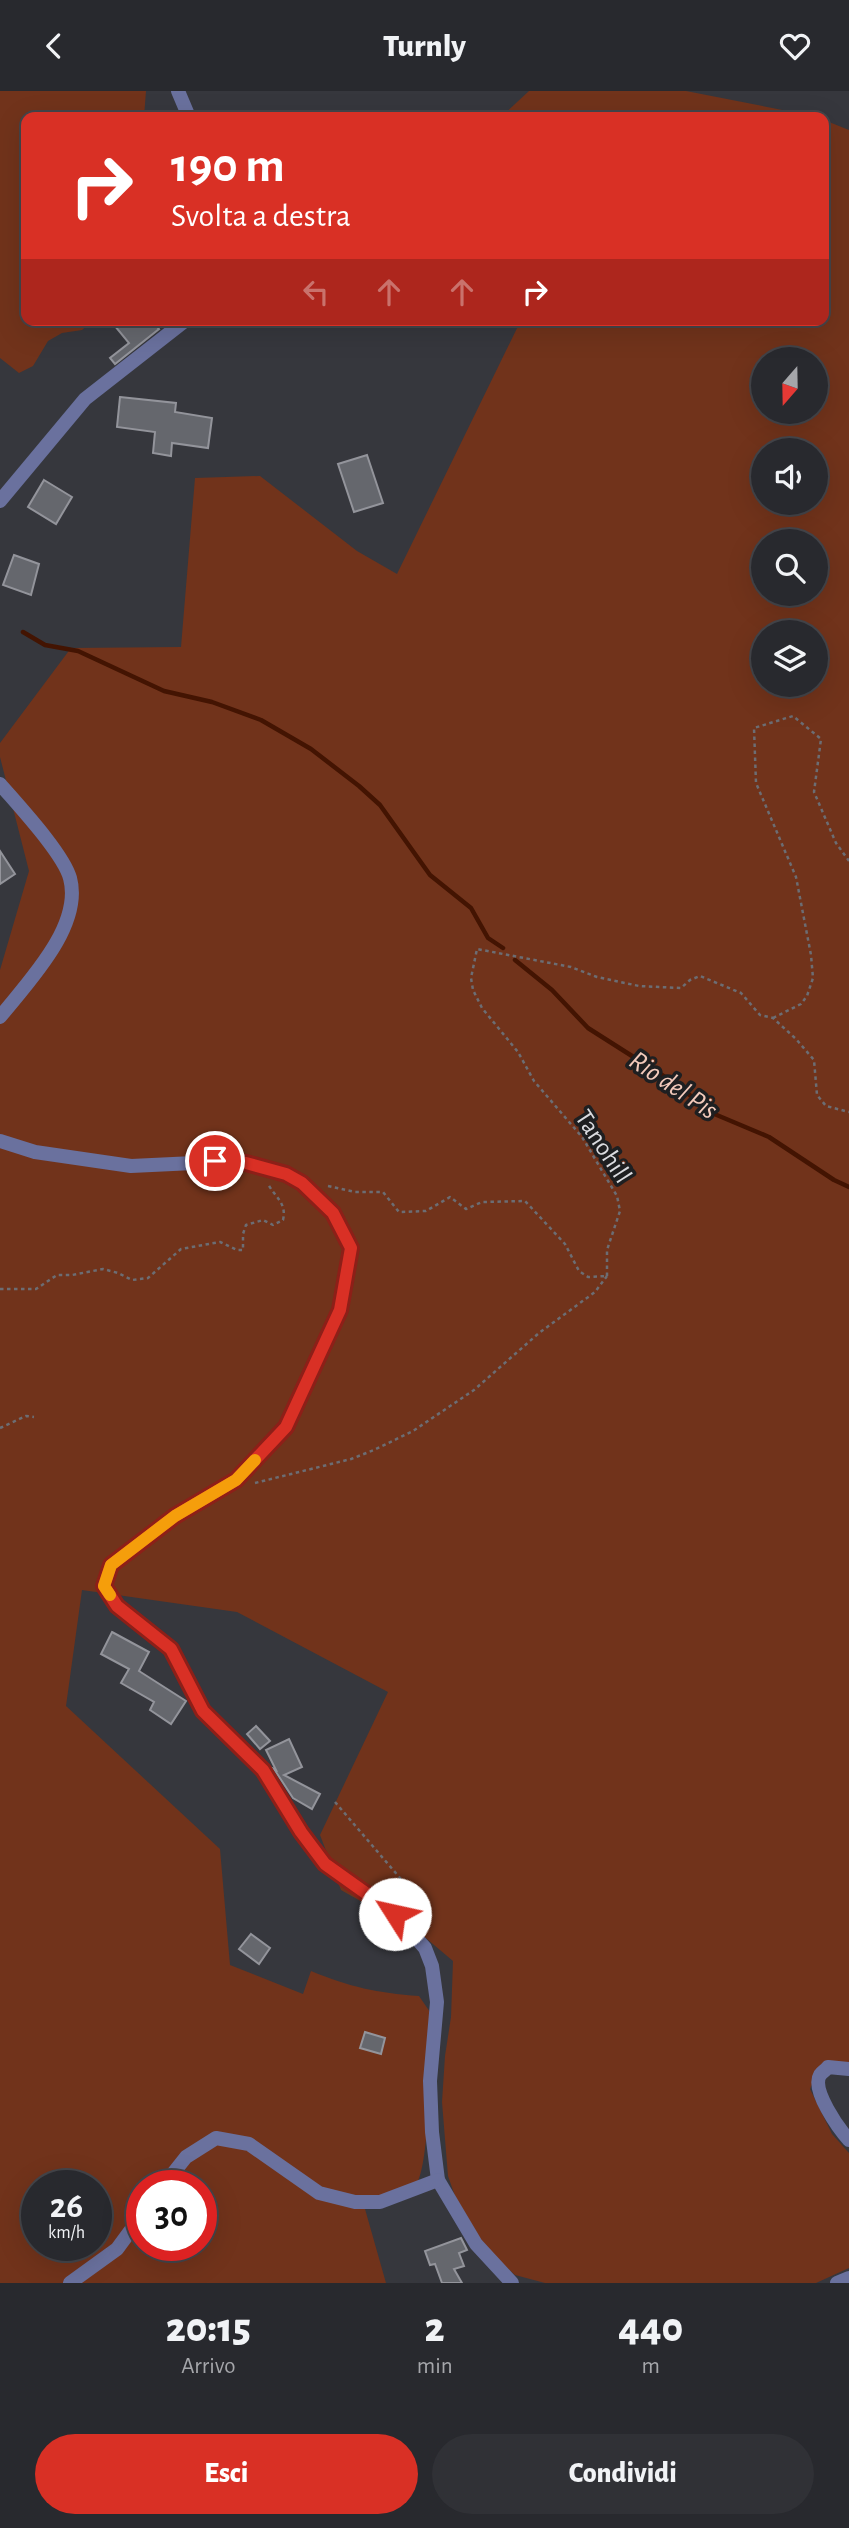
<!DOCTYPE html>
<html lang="it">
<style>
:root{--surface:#28292e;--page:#303136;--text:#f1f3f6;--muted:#a5a6aa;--line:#44454a;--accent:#d93025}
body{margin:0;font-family:"Alegreya Sans",sans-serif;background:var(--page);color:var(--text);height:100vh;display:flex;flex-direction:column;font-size:26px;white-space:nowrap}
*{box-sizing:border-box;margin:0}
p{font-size:23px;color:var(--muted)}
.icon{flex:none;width:38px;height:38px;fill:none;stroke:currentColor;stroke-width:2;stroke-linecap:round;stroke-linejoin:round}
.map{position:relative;height:2192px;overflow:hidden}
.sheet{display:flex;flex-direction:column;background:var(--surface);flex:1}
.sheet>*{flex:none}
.hud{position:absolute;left:21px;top:21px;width:808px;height:214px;border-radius:14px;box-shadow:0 7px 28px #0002,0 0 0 2px var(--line);background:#d93025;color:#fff;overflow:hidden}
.needle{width:46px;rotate:200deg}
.tools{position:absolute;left:751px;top:256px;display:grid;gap:14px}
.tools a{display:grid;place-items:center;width:77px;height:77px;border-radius:50%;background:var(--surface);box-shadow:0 7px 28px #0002,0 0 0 2px var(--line);font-size:35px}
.speed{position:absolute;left:21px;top:2079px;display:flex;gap:14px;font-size:35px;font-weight:700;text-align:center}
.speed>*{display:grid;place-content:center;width:91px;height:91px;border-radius:50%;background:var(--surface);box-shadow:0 7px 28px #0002,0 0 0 2px var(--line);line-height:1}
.speed small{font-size:18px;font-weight:400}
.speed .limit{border:10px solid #d22;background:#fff;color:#111}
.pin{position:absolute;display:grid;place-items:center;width:60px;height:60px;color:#fff;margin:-30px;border:4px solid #fff;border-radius:50%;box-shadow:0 2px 7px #0007}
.me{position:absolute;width:77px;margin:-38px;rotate:305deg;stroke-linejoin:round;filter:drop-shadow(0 0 5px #0008)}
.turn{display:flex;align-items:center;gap:24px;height:147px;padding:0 35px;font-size:32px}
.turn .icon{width:91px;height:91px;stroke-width:2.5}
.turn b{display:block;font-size:49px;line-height:60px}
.lanes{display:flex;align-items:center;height:66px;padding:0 35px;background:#0003;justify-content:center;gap:35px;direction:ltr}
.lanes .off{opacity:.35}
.eta{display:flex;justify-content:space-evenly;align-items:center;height:119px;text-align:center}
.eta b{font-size:42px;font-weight:800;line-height:49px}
.primary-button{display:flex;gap:14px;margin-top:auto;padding:14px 35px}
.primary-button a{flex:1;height:80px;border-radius:42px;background:var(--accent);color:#fff;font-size:28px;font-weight:800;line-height:80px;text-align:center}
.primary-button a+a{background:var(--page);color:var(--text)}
header{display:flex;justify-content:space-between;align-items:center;height:91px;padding:0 35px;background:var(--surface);font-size:32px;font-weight:800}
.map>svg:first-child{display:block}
</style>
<header><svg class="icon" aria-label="back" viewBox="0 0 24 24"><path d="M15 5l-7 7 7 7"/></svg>Turnly<svg class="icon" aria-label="heart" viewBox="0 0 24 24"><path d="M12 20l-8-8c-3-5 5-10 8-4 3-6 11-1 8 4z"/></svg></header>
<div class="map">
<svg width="849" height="2192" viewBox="0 0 849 2192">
<rect width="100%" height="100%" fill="#36373d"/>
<g fill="#71331b" fill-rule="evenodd">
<path d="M 0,0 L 146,0 L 144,26 L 26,26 L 26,229 L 93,229 L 82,239 L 62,242 L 48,250 L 33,275 L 19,282 L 0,267 Z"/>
<path d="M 529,0 L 686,0 L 818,26 L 501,26 Z"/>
<path d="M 824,29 L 849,39 L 849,1974 L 817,1981 L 810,1998 L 832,2043 L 849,2062 L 849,2177 L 816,2192 L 545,2192 L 515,2184 L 479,2151 L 460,2119 L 448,2085 L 442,2011 L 445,1965 L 451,1926 L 453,1870 L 427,1848 L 341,1799 L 320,1744 L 388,1601 L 237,1521 L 82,1499 L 66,1615 L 220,1758 L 230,1874 L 303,1903 L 311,1880 C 350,1896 377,1902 419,1905 L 430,1921 C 429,1951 432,2079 414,2097 C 401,2109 382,2116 365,2118 L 386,2192 L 0,2192 L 0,879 L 29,780 L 0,666 L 0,652 L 71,557 L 181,556 L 195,387 L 260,385 L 357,460 L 397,483 L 521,229 L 824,229 ZM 763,268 L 816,268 L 816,320 L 763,320 ZM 763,359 L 816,359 L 816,411 L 763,411 ZM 763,450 L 816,450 L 816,502 L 763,502 ZM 763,541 L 816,541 L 816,593 L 763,593 ZM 37,2095 L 96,2095 L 96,2154 L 37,2154 ZM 142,2095 L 201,2095 L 201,2154 L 142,2154 Z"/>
</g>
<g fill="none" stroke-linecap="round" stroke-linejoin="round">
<g stroke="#431402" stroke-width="4.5">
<path d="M 23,541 L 45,554 L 78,560 L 164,600 L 212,611 L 261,629 L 311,658 L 359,695 L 380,714 L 430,784 L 471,817 L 488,847 L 503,857"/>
<path d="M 515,869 L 552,899 L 588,937 L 676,993 L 712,1022 L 769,1046 L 834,1089 L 849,1096"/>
</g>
</g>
<g fill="#65676d" stroke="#93949b" stroke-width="2">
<path d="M 110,229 L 151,229 L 159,238 L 115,273 L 110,267 L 129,252 Z"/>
<path d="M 120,306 L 176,312 L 175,321 L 212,327 L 208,357 L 172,352 L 171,365 L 153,362 L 155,341 L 117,336 Z"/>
<path d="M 367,364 L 383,412 L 354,421 L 338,373 Z"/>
<path d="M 44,389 L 72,406 L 56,433 L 28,416 Z"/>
<path d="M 14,464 L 39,473 L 31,504 L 3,494 Z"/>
<path d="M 0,760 L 15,783 L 0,793 Z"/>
<path d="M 112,1541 L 149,1561 L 139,1580 L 186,1610 L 171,1633 L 150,1619 L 154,1611 L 121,1592 L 129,1578 L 101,1563 Z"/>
<path d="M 256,1635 L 270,1650 L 260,1658 L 247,1643 Z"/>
<path d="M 289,1648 L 302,1676 L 284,1684 L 320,1703 L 312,1718 L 293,1707 L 274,1678 L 276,1679 L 266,1659 Z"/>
<path d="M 251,1843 L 270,1857 L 259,1873 L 239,1858 Z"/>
<path d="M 365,1941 L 385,1947 L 381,1963 L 360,1957 Z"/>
<path d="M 461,2147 L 467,2159 L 459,2162 L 464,2175 L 454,2178 L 462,2192 L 442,2192 L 435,2173 L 430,2174 L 425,2160 Z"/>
</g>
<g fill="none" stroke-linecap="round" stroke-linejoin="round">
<g stroke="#6c6d73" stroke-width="2.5" stroke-dasharray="3.5 3.5" stroke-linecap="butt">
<path d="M 773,927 L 801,913 L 807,905 L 813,887 L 811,864 L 796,786 L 756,692 L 754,637 L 793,625 L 821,648 L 814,701 L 836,752 L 849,770"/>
<path d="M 328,1095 L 355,1101 L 383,1101 L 399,1121 L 426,1120 L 450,1106 L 466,1118 L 482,1111 L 525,1110 L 565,1153 L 579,1180 L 588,1186 L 607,1185"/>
<path d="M 607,1185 L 607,1159 L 620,1120 L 617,1105 L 582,1046 L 534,990 L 518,961 L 482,917 L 473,899 L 471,887 L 477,858 L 571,876 L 597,886 L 639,895 L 681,897 L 690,889 L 700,885 L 741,902 L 760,924 L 773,927 L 796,948 L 814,969 L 817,1004 L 826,1015 L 849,1021"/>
<path d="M 0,1198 L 36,1198 L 57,1184 L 72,1184 L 103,1178 L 118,1182 L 132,1189 L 148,1187 L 181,1158 L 220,1151 L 237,1159 L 243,1159 L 243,1143 L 246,1134 L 263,1129 L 273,1134 L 283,1129 C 287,1112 275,1106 268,1093"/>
<path d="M 0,1337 L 26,1325 L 34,1326"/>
<path d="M 255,1392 L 351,1368 L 374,1359 L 413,1340 L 474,1299 L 539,1242 L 595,1201 L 607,1185"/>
<path d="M 335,1711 L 406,1794 L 430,1837"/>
</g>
<g stroke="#6a719e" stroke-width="14">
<path d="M 178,0 L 189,26"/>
<path d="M 0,410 L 85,308 L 186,229"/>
<path d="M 0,693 C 18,714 63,762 70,787 C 83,835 28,891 0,926"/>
<path d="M 0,1050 L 35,1061 L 131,1075 L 215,1071 L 246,1072 L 286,1083 L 302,1092 L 333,1122 L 351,1157 L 340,1219 L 286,1337 L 236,1389 L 175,1425 L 111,1474 L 104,1495 L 117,1515 L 171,1558 L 203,1620 L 263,1679 L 301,1741 L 325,1773 L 395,1823 L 425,1857 L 432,1875 L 437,1911 L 430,1990 L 432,2041 L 438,2089 L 476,2153 L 512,2192"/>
<path d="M 849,1978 L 828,1976 C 826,1979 822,1981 820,1984 C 811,1999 839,2038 849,2049"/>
<path d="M 163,2095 L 186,2066 L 216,2047 L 249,2053 L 319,2102 L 355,2111 L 380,2111 L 438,2089"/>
<path d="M 70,2192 L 117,2158 L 142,2124"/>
<path d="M 837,2192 L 849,2187"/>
</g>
</g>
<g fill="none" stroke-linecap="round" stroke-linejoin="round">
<g stroke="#8d1f18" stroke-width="18">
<path id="route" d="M 215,1070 L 246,1072 L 286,1083 L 302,1092 L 333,1122 L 351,1157 L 340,1219 L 286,1336 L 236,1389 L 175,1425 L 111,1474 L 104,1495 L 117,1515 L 171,1558 L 203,1620 L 263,1679 L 301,1741 L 325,1773 L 395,1823"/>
</g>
<use href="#route" stroke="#d93025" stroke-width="12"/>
<path stroke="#f59e0b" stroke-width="12" d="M 110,1504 L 104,1495 L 111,1474 L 175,1425 L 236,1389 L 255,1369"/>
</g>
<g text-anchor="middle" stroke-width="7" stroke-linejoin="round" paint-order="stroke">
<g font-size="26" fill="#dadbdf" stroke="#1e1f21">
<text transform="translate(604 1055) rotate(57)" y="9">Tanohill</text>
</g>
<g font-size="28" font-style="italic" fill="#f3cabb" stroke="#1e1f21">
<text transform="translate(674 993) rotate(34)" y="10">Rio del Pis</text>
</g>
</g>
</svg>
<div class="tools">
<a><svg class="needle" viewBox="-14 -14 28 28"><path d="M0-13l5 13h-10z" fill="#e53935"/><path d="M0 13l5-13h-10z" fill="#a5a6aa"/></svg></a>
<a><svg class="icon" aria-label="sound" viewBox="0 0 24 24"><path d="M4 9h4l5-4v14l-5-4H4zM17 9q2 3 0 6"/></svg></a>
<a><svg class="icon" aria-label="search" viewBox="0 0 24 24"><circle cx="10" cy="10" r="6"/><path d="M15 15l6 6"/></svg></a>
<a><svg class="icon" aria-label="layers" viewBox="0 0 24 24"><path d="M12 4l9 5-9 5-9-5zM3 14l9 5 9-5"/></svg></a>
</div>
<div class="speed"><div>26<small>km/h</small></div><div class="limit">30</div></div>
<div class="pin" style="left:215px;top:1070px;background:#d93025"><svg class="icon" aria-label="arrive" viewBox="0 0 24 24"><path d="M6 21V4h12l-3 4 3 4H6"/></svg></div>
<svg class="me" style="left:395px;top:1823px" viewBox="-20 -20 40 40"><circle r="19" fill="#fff"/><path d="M0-13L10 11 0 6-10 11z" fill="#d93025"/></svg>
<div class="hud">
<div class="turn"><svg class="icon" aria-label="right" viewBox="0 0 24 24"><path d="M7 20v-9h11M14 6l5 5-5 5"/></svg><div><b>190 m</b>Svolta a destra</div></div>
<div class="lanes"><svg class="icon off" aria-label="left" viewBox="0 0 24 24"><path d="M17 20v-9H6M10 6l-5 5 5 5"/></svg><svg class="icon off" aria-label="ahead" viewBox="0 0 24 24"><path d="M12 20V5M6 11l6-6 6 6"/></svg><svg class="icon off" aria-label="ahead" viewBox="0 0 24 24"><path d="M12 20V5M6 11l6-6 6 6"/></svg><svg class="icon" aria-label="right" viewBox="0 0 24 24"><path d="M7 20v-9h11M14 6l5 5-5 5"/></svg></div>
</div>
</div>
<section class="sheet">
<div class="eta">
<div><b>20:15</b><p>Arrivo</p></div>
<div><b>2</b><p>min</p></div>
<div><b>440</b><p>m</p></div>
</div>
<div class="primary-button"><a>Esci</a><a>Condividi</a></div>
</section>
